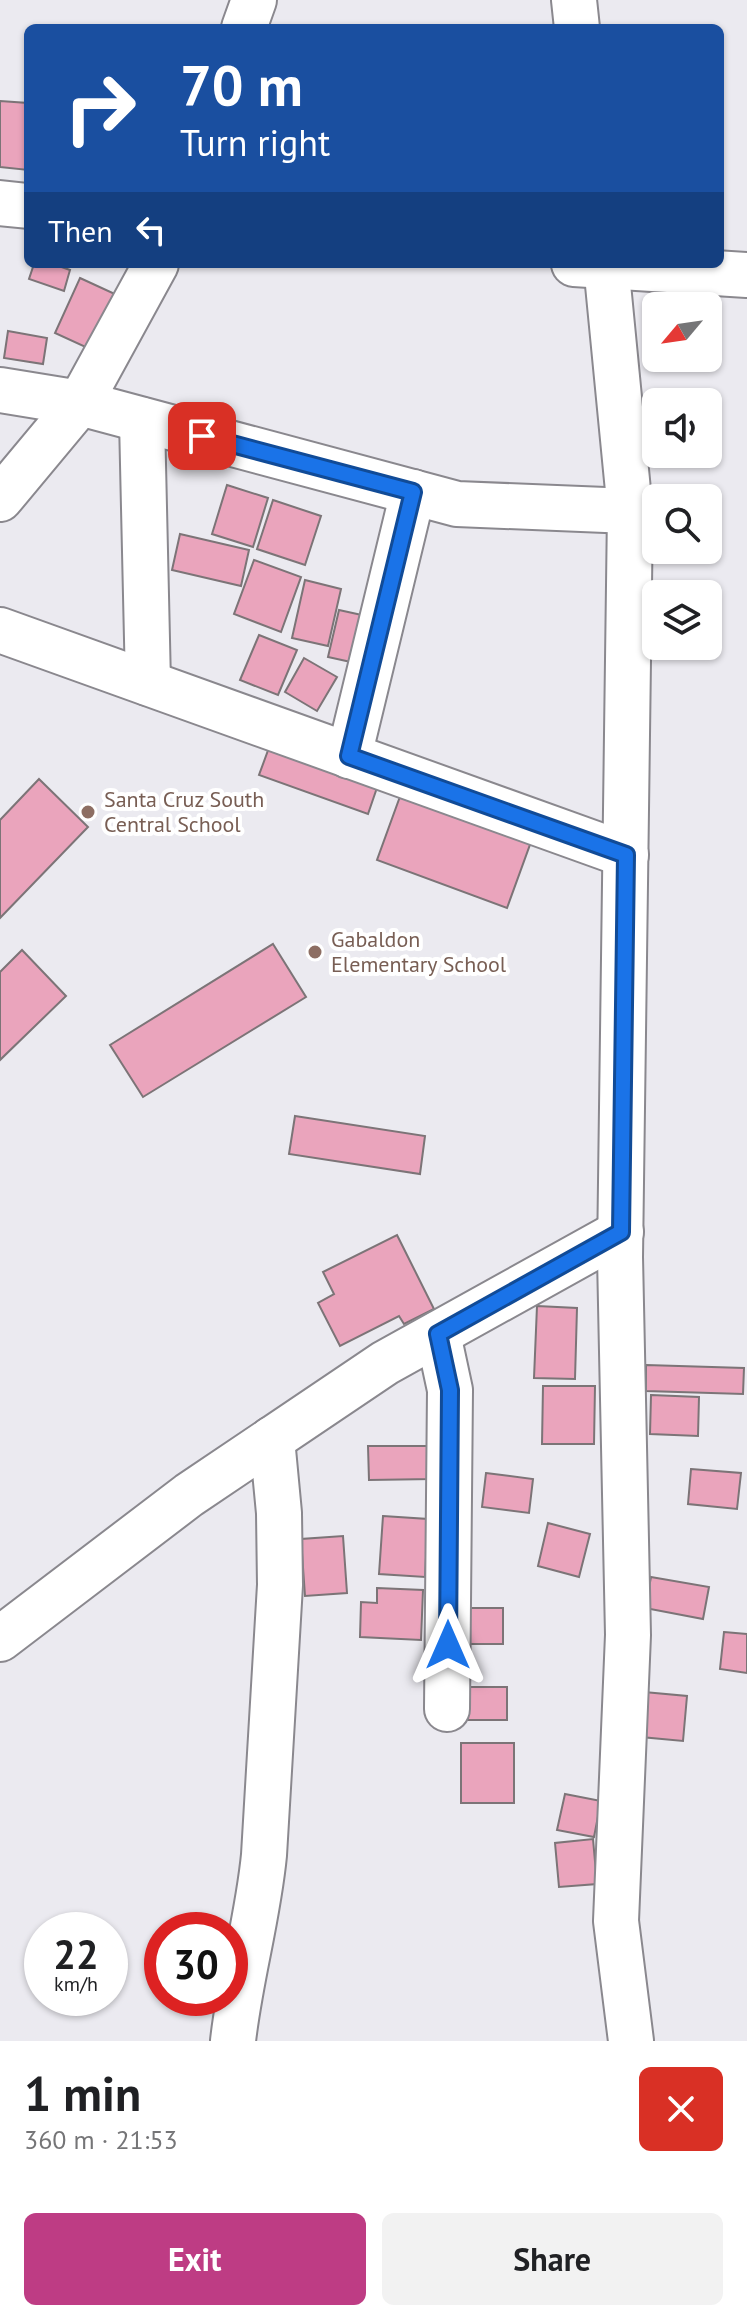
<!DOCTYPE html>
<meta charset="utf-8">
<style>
:root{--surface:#fff;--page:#f2f2f2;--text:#202124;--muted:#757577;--accent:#be3c84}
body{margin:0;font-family:"PT Sans",sans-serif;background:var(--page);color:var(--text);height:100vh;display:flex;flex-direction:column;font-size:30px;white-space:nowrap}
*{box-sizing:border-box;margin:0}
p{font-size:26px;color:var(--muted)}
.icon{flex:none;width:44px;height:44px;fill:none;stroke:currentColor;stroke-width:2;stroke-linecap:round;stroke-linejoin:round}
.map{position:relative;height:2041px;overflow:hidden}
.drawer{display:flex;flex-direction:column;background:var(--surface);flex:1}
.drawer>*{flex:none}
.banner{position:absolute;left:24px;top:24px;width:700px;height:244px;border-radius:12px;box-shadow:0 2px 6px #0004;background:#1a4fa0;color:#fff;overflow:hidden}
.needle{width:52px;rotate:241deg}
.tools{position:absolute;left:642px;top:292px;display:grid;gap:16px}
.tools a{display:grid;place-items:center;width:80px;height:80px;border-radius:12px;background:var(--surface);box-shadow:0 2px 6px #0004;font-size:40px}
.speed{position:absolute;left:24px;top:1912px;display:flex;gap:16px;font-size:40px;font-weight:700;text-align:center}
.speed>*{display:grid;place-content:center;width:104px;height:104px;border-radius:50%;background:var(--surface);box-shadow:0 2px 6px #0004;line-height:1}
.speed small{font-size:20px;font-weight:400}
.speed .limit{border:12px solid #d22;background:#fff;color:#111}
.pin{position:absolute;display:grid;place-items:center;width:68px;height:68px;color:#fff;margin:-34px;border-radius:16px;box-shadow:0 4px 12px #0006}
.me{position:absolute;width:88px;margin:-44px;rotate:0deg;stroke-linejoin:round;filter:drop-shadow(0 0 6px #0008)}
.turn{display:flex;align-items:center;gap:28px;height:168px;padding:0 24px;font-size:36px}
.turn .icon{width:104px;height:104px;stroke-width:2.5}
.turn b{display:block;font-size:56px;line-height:68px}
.then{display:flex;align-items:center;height:76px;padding:0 24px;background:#0003;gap:16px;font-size:30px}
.round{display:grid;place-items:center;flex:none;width:84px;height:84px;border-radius:12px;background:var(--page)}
.headline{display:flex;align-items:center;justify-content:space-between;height:136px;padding:0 24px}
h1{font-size:48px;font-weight:600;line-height:60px}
.cta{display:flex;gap:16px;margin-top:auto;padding:16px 24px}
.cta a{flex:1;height:92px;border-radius:12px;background:var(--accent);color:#fff;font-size:32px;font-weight:600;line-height:92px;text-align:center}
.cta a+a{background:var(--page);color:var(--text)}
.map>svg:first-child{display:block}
</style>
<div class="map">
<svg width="747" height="2041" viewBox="0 0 747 2041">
<rect width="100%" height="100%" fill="#ebeaf0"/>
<g fill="#eaa4bc" stroke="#7c7477" stroke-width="2">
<path d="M 0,101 L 28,103 L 28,170 L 0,167 Z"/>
<path d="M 34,264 L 53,264 L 70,270 L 64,291 L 29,279 Z"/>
<path d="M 80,278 L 117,295 L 92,350 L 55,333 Z"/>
<path d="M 8,331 L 47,338 L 43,364 L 4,358 Z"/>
<path d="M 227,485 L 268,498 L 253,547 L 212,534 Z"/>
<path d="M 273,500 L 321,516 L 305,565 L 257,549 Z"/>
<path d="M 180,534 L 249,550 L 241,586 L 172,570 Z"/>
<path d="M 254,560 L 301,577 L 281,632 L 234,614 Z"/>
<path d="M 305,580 L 341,589 L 328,646 L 292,638 Z"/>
<path d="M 339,610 L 380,619 L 369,666 L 328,657 Z"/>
<path d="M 259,635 L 297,650 L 278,695 L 240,680 Z"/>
<path d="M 304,658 L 337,677 L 317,711 L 285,692 Z"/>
<path d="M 274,734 L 382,773 L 368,814 L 259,775 Z"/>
<path d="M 410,769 L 540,817 L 507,908 L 377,860 Z"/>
<path d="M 39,779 L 88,827 L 0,918 L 0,820 Z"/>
<path d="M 273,944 L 306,997 L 143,1097 L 110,1045 Z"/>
<path d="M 22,950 L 66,996 L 0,1060 L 0,972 Z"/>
<path d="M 295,1116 L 425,1136 L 420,1174 L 289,1154 Z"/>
<path d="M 397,1235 L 434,1309 L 404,1324 L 399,1316 L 340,1346 L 318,1303 L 334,1294 L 323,1272 Z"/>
<path d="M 537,1306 L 577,1308 L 575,1379 L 534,1378 Z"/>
<path d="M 646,1365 L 744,1368 L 743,1394 L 646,1391 Z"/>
<path d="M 543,1386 L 595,1386 L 594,1444 L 542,1444 Z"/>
<path d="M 651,1395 L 699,1397 L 698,1436 L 650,1434 Z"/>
<path d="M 368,1446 L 433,1446 L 433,1479 L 369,1480 Z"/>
<path d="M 691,1469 L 741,1473 L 737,1509 L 688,1504 Z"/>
<path d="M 486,1473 L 533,1479 L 529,1513 L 482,1507 Z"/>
<path d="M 383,1516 L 428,1519 L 425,1577 L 379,1574 Z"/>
<path d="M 548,1523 L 590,1534 L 579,1577 L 538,1566 Z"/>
<path d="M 343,1536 L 347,1593 L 305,1596 L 301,1539 Z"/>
<path d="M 651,1577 L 709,1587 L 703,1619 L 645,1608 Z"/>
<path d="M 377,1588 L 423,1590 L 421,1640 L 360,1637 L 361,1602 L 377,1603 Z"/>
<rect x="469" y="1608" width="34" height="36"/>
<path d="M 724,1632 L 747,1634 L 747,1673 L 720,1669 Z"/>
<path d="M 461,1687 L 507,1687 L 507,1720 L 462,1720 Z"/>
<path d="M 644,1692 L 687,1696 L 683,1741 L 641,1737 Z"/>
<rect x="461" y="1743" width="53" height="60"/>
<path d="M 565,1794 L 601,1801 L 594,1837 L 557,1830 Z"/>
<path d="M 593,1839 L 597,1884 L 559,1887 L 555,1843 Z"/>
</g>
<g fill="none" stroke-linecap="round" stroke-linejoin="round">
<g stroke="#8a888e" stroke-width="48">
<g id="minor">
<path d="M 574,0 L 577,28"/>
<path d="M 244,28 L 254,0"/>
<path d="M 0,203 L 28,206"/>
<path d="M 574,264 L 747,275"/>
<path d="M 606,264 L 630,511 L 620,1257 L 628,1635 L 616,1921 L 631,2041"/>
<path d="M 0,390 L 80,403 L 457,504 L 630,511"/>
<path d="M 142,420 L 148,683"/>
<path d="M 0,499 L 80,403 L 156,264"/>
<path d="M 0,630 L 626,855"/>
<path d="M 349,756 L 413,492"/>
<path d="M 438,1334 L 450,1390 L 447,1709"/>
<path d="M 0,1639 L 189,1495 L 385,1363 L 621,1232"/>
<path d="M 233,2041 C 240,1978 258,1918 264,1855 L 280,1585 L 279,1513 L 272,1439"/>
</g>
</g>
<use href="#minor" stroke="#fff" stroke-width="44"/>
</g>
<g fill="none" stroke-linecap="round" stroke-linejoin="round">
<g stroke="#114b97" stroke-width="20">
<path id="route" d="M 202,436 L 413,492 L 349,756 L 626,855 L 621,1232 L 438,1334 L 450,1390 L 448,1645"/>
</g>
<use href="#route" stroke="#1a73e8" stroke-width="14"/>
</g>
<g fill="#8d6e63" stroke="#fff" stroke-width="3">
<circle cx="88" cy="812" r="8"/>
<circle cx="315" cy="952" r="8"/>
</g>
<g text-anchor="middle" stroke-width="8" stroke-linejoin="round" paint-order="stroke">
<g font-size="22" fill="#785e54" stroke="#fff" text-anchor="start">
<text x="104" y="807">Santa Cruz South<tspan x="104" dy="25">Central School</tspan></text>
<text x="331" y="947">Gabaldon<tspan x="331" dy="25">Elementary School</tspan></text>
</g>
</g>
</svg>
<div class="tools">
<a><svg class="needle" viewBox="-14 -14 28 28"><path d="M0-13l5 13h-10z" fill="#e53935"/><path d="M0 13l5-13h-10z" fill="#757577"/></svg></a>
<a><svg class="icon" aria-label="sound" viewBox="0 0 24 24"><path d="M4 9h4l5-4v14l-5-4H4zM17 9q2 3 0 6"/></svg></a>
<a><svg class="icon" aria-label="search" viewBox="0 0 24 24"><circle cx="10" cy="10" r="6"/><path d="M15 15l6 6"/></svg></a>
<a><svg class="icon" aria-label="layers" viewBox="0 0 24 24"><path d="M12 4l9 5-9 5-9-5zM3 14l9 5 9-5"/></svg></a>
</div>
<div class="speed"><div>22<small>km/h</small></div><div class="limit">30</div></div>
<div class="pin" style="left:202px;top:436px;background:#d93025"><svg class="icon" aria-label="arrive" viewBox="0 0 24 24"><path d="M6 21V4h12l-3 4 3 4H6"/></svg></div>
<svg class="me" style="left:448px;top:1645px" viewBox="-20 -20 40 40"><path d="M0-17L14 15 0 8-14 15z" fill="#1a73e8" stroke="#fff" stroke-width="4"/></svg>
<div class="banner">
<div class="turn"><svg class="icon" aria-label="right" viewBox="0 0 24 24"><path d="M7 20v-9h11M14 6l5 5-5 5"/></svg><div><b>70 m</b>Turn right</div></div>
<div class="then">Then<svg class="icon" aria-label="left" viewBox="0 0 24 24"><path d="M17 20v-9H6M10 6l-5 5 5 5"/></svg></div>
</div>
</div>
<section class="drawer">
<div class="headline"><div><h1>1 min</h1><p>360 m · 21:53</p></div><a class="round" style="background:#d93025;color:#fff"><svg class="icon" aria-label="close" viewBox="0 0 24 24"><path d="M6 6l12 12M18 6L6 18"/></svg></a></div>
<div class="cta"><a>Exit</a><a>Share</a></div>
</section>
